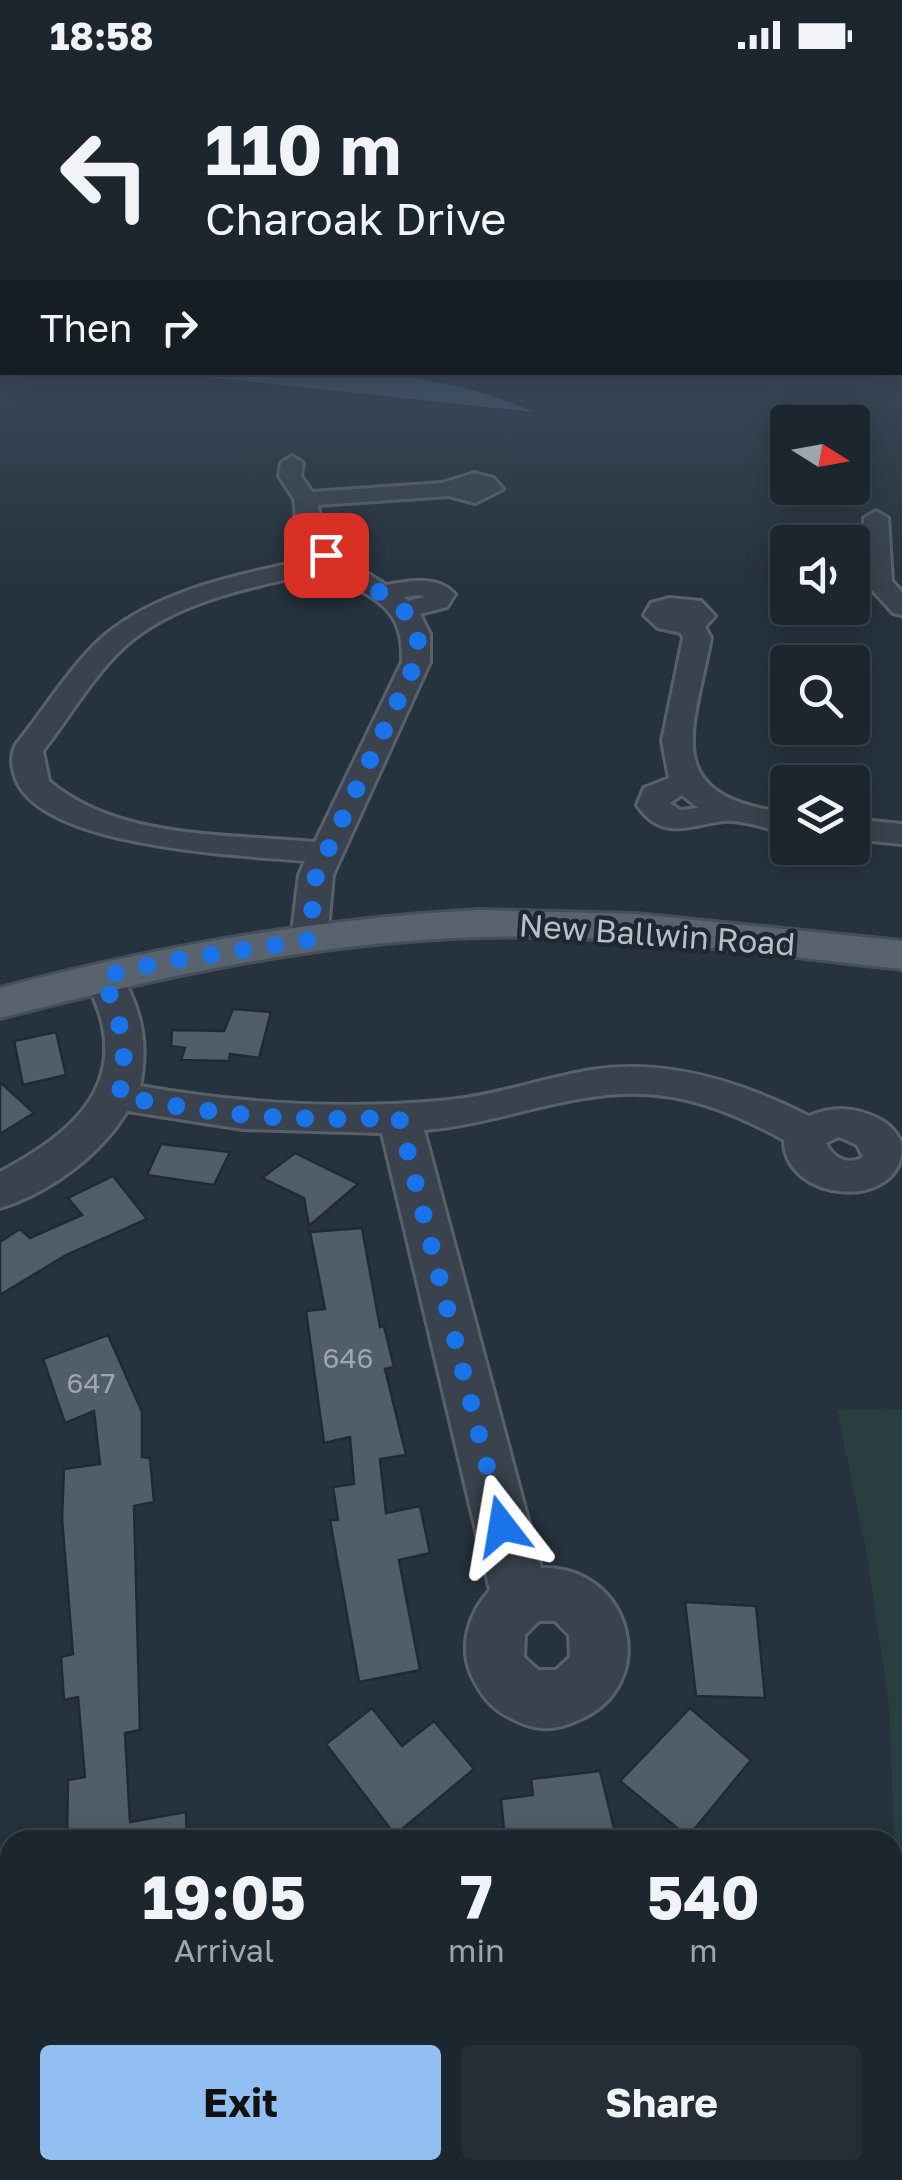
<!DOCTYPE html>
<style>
:root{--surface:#1c262e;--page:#252e36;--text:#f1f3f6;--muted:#a0a5aa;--line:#3a434a;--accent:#91bff2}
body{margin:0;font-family:"Golos Text",sans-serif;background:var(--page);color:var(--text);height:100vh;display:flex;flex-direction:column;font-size:38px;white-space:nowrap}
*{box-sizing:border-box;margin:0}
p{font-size:32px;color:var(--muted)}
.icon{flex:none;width:55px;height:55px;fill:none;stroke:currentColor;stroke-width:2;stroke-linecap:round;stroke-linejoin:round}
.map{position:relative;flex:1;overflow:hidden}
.drawer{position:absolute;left:0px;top:1760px;width:902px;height:350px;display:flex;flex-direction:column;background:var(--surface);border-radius:30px 30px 0 0;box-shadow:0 5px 25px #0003,0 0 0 2px var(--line)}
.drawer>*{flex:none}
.banner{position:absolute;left:0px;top:0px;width:902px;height:305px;box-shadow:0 5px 25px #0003,0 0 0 2px var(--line);background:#1c262e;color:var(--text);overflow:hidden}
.needle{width:65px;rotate:101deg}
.controls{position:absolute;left:770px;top:335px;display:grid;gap:20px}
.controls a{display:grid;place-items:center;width:100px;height:100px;border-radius:10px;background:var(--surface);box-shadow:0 5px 25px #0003,0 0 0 2px var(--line);font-size:50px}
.pin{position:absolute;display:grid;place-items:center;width:85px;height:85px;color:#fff;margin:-42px;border-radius:20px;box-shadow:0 5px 15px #0006}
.me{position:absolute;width:110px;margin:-55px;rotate:346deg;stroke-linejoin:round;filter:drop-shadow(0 0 8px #0008)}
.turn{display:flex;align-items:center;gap:35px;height:210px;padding:0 40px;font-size:45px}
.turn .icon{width:130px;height:130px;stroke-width:2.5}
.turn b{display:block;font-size:70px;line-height:85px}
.then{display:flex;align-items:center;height:95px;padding:0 40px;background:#0003;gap:20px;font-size:38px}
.eta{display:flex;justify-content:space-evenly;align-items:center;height:170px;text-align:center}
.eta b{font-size:60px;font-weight:700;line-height:70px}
.button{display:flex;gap:20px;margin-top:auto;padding:20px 40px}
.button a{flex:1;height:115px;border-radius:10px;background:var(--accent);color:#111;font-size:40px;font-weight:700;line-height:115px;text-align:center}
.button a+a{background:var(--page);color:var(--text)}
.status{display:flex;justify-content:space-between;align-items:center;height:70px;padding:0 50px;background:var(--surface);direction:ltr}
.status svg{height:28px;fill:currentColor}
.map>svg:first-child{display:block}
</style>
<div class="status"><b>18:58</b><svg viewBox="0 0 49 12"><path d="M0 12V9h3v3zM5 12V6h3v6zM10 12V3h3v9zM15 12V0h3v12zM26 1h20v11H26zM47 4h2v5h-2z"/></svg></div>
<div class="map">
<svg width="902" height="2110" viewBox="0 0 902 2110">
<rect width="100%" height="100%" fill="#26323d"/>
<path fill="#293f3f" d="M 902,1339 L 902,2110 L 834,2110 L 841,2100 L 892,2100 L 892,1866 L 897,1839 L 889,1635 L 867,1485 L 837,1340 Z"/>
<path fill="#3c5165" d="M 169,303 C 291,302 420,290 533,342 Z"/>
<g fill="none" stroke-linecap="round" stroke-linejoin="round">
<g stroke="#3c5165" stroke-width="14">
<path d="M 892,1815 L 902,1788"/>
<path d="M 765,2110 L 770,2100"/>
</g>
</g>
<g fill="#515d6b" stroke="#212a34" stroke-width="2.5">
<path d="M 233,939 L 271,942 L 259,988 L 230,984 L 229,991 L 181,990 L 185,978 L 171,976 L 172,960 L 224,961 Z"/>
<path d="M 56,962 L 66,1005 L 23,1015 L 14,971 Z"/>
<path d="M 0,1012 L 34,1043 L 0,1064 Z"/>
<path d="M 161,1074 L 230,1082 L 214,1115 L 147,1105 Z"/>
<path d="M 295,1083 L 358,1114 L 309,1156 L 304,1128 L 262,1108 Z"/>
<path d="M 113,1106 L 147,1149 L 66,1185 L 0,1225 L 0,1172 L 20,1159 L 30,1168 L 82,1145 L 68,1128 Z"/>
<path d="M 362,1158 L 380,1257 L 384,1256 L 394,1297 L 385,1299 L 406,1385 L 380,1389 L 386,1443 L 420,1436 L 430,1483 L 399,1490 L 420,1600 L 359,1612 L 330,1450 L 338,1450 L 333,1417 L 354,1414 L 350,1367 L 324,1373 L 306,1241 L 325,1239 L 310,1162 Z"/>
<path d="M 108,1265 L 142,1342 L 142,1387 L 150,1388 L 154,1432 L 134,1436 L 140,1660 L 125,1663 L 130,1752 L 186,1742 L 187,1770 L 67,1770 L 68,1710 L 85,1707 L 78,1627 L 64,1630 L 61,1587 L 73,1584 L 62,1448 L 64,1399 L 100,1394 L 94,1341 L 65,1353 L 43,1289 Z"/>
<path d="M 685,1532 L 756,1536 L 765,1628 L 696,1626 Z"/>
<path d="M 372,1638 L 402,1676 L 434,1651 L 474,1699 L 395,1765 L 326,1674 Z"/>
<path d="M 690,1638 L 751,1690 L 688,1767 L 620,1711 Z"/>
<path d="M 600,1701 L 617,1770 L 505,1770 L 501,1729 L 533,1725 L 531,1709 Z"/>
</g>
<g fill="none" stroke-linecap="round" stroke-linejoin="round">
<g stroke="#58616b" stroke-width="6">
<g id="minor">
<rect x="900" y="243" width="2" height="11"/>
<rect x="900" y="275" width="2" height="12"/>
<path d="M 2,280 L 2,292 L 0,293 L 0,281 Z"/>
<path d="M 292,386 L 303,393 L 301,406 L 312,422 L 442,413 L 474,403 L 493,408 L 503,419 L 475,433 L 449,426 L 318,435 C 324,481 350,492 386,515 C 410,511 437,505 455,524 L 447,537 L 420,544 L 430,564 L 430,592 L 333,805 L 327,870 L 322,878 L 309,881 L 296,878 L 291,870 L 299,805 L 305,791 C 242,785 31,778 14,703 C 11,692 11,682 17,673 C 44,640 74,591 105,565 C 162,518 246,503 316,488 L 297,459 L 294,429 L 279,406 L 281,393 ZM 330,500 C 371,532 404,531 402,592 L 315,772 C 229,764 118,770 49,711 L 43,681 C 69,648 93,606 123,578 C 176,529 262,515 330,500 ZM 419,525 L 424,527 L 408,531 L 404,527 Z"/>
<path d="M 876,441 L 888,448 L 892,511 L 902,522 L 902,545 L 893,543 L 866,513 L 864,448 Z"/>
<path d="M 670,528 L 701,531 L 715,546 L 705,557 L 711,568 C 693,664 658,726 788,743 L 788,763 C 769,760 742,749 724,751 C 690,755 662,772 637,735 L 644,718 L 669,708 L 662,671 L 683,568 L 681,563 L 658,558 L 644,545 L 651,533 ZM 682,725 L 698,738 L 680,740 L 670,733 Z"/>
<path d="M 852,749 L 902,754 L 902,774 L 852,769 Z"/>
<path d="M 103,894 L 116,898 C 141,934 149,974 140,1016 C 242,1034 347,1040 449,1030 C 498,1025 543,1008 591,1000 C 666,988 742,1012 809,1046 C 833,1036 854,1037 877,1048 C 889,1053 900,1065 902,1077 C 902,1142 784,1133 784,1070 C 733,1042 681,1021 622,1024 C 555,1027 491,1055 424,1060 L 541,1498 C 633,1495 663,1617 576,1651 C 558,1659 543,1661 524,1654 C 496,1643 484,1632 471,1604 C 459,1575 469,1543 490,1520 L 382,1063 L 243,1059 L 127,1041 C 101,1085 49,1123 0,1138 L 0,1102 C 56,1072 118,1030 103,957 C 100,939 91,923 84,906 L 90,898 ZM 839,1067 L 857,1075 L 863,1087 C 848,1096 833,1088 826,1073 ZM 539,1551 L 555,1551 L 569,1565 L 570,1587 L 556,1600 L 538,1600 L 524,1587 L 525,1565 Z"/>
</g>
</g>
<g stroke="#464f59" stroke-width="6">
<path id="major" d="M 478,840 L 636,844 L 902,871 L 902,899 C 761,884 620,863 478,867 C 315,872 158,907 0,948 L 0,918 C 158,876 315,849 478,840 Z"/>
</g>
<use href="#minor" fill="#3a434d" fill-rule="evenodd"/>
<use href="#major" fill="#58636d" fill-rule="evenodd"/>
</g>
<linearGradient id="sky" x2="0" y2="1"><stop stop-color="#151c22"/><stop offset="0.43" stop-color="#414f62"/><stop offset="1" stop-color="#414f62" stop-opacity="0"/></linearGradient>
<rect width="902" height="515" fill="url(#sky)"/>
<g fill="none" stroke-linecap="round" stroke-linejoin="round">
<path stroke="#1a73e8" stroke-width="18" stroke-dasharray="0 32.4" d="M 326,485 C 359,521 431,529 416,592 L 316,805 L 309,870 L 163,892 L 103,906 C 120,952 130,977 119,1026 C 216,1045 300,1053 399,1047 L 502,1456"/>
</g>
<g text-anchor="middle" stroke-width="9" stroke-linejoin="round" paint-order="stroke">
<g font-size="28" fill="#9da6b1">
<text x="348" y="1298">646</text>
<text x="91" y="1323">647</text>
</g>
<g font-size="32" fill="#b6bec8" stroke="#1f2832">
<text transform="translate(657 865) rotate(4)" y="11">New Ballwin Road</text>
</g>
</g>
</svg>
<div class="controls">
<a><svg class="needle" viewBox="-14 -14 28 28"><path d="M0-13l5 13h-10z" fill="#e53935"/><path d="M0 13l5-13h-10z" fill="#a0a5aa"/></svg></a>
<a><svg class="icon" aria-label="sound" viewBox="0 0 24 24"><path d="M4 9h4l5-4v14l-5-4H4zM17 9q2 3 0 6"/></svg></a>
<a><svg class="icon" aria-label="search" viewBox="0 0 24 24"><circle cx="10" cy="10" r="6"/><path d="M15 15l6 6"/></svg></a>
<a><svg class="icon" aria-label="layers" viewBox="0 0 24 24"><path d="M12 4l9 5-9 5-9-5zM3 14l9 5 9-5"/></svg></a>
</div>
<div class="pin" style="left:326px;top:485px;background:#d93025"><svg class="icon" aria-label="arrive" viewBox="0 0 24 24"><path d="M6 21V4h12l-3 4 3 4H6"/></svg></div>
<svg class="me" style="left:502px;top:1456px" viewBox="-20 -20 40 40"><path d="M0-17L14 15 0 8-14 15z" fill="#1a73e8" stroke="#fff" stroke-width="4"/></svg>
<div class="banner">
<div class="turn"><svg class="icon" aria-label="left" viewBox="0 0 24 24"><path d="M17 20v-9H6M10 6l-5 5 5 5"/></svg><div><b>110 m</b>Charoak Drive</div></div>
<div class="then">Then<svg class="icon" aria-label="right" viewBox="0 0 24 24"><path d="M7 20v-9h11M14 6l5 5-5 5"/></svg></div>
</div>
<section class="drawer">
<div class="eta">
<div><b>19:05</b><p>Arrival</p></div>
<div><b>7</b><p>min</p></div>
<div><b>540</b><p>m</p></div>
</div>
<div class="button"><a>Exit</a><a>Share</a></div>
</section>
</div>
